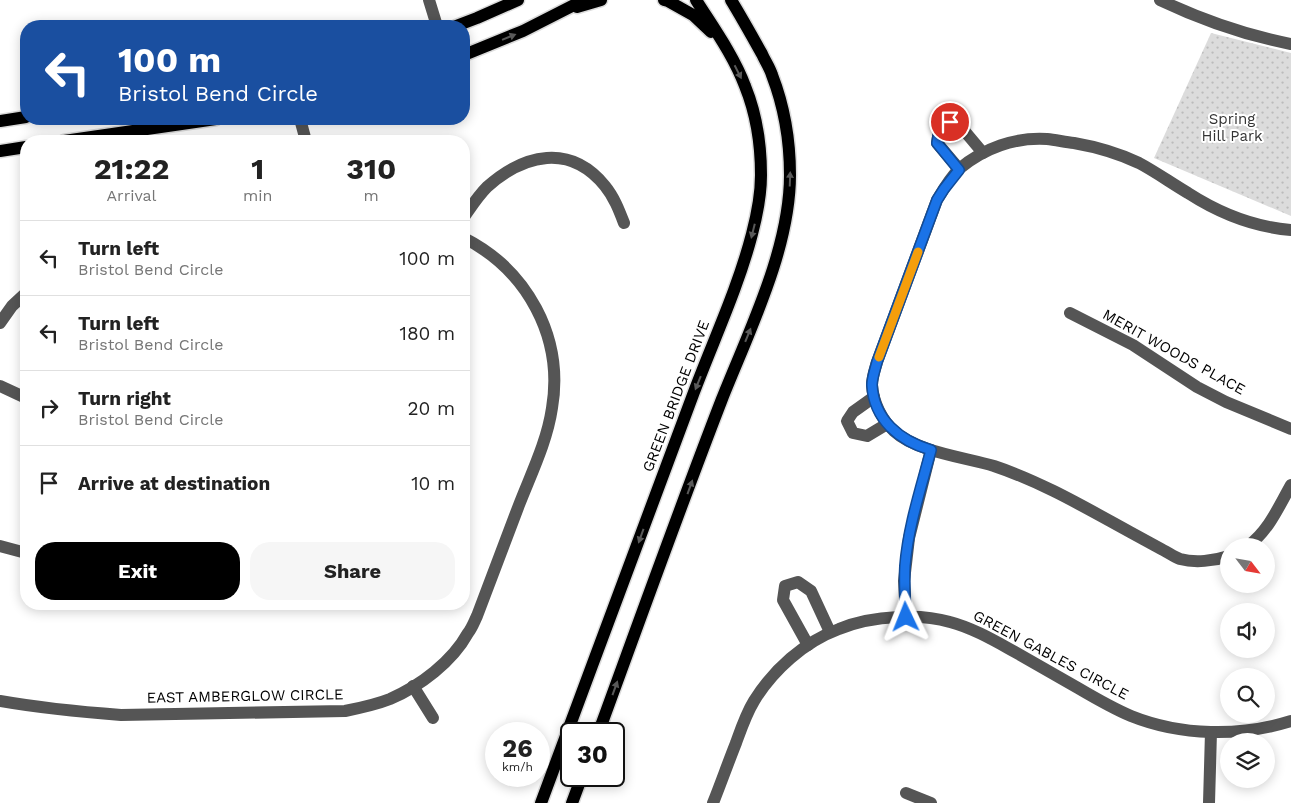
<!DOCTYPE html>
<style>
:root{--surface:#fff;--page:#f6f6f6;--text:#222;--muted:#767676;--line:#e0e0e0;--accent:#000}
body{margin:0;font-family:"Work Sans",sans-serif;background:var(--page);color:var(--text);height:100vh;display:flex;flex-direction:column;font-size:19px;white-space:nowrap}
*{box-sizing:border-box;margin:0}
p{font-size:16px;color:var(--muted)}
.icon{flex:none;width:28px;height:28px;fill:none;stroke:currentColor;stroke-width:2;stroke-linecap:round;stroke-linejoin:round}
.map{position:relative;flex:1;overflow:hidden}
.panel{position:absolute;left:20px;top:135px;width:450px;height:475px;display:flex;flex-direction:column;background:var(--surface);border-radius:20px;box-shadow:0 2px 12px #0003}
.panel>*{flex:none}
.banner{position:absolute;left:20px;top:20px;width:450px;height:105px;border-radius:20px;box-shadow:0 2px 12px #0003;background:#1a4fa0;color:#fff;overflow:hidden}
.needle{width:32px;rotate:121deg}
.fabs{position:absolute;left:1220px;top:538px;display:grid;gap:10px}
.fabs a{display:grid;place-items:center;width:55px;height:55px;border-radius:50%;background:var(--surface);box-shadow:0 2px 12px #0003;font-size:25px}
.speed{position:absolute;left:485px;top:722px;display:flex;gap:10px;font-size:25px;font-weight:700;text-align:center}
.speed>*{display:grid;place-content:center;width:65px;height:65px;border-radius:50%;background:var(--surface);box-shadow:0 2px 12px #0003;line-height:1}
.speed small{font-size:12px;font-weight:400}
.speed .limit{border:2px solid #111;border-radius:8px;background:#fff;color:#111}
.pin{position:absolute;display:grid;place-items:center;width:42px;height:42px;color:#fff;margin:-21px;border:2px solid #fff;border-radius:50%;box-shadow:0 1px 5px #0007}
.me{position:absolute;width:55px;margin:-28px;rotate:358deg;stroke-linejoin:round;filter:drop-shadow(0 0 4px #0008)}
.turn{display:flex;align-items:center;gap:18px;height:105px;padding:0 15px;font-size:22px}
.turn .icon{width:65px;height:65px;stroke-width:2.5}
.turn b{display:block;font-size:35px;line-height:42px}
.eta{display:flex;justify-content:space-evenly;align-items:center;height:85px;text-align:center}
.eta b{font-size:30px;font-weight:700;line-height:35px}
.action{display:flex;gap:10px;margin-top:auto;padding:10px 15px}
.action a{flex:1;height:58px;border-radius:20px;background:var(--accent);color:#fff;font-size:20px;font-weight:700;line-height:58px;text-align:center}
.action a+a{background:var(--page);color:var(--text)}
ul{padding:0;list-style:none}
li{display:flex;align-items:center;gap:15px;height:75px;padding:0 15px;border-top:1px solid var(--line)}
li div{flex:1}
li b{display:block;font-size:19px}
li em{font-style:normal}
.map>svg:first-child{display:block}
</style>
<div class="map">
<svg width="1291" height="803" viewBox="0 0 1291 803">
<defs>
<pattern id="park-dots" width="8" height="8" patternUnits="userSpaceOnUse" patternTransform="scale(1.25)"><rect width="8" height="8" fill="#dcdcdc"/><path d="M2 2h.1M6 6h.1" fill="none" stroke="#bbb" stroke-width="1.8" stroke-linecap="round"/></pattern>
</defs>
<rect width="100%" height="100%" fill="#fff"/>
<path fill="url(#park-dots)" d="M 1211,33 L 1291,53 L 1291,216 L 1154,158 Z"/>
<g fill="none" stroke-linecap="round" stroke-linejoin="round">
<g stroke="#dbdbdb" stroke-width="15">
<g id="major">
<path d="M 664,0 L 668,1 L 693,15 L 711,32"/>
<path d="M 577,7 L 601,0"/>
<path d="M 456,26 L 477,18 L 518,0"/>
<path d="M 464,55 L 523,31 L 584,0"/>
<path d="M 0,121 L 26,117"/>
<path d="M 64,141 L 216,119"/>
<path d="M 0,151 L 26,147"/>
<path d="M 598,734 C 639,622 679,510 722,399 C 749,331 790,249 790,175 C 790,142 784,106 772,75 C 770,68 765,61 762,54 C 752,36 742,18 731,0"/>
<path d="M 541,803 C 592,666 643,528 694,392 C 714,339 738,288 752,234 C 757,215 761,195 761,175 C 761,145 756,113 745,86 C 734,56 713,27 696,0"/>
<path d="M 572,803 L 582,776"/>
</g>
</g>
<g stroke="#555" stroke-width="12">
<path d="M 429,0 L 437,26"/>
<path d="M 1160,0 C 1202,20 1245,35 1291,44"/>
<path d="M 300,119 L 306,141"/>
<path d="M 959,169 L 937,143 L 939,131 L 950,122 L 962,128 L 983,153"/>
<path d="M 464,217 C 471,207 478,196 487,187 C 524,154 570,143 605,186 C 614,197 619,210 624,223"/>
<path d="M 1070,313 L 1133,345 L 1197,387 L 1226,402 L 1291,429"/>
<path d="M 0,323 L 12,306 L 26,293"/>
<path d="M 0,386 L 26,398"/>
<path d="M 874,397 L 853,412 L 847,421 L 853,433 L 867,436 L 887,424"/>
<path d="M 0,546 L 26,553"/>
<path d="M 1248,546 C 1269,530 1278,508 1291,485"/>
<path d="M 1229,556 C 1214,561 1195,563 1180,559 C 1174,557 1169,553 1163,550 C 1152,544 1141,538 1130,532 C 1086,508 1042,482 994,466 C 964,457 917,452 894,431 C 882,420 873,402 872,385 C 872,377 875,369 877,362 L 937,200 C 943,190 950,178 959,169 C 984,148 1015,137 1047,139 C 1056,140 1065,142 1074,143 C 1097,147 1118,153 1139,163 C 1156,172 1171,183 1188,193 C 1219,213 1254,227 1291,230"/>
<path d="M 906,617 L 904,581 L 909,538 L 931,450"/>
<path d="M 808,645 L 783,600 L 785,586 L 798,582 L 811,591 L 830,632"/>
<path d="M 413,686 L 433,718"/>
<path d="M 0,701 C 40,708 80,712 121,715 L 345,711 C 360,708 375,705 390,699 C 420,686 452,662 468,633 C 472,628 474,622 477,616 C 491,579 505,542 519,505 C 531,474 547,442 552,408 C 564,337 527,270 464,238"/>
<path d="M 906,793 L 931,803"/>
<path d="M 713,803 C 721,783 728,763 736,743 C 741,729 746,714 754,701 C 773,670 804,642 839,629 C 858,621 877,618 898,617 C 915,616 933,617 950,622 C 973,628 995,641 1015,652 C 1036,664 1057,676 1078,688 C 1095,698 1112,708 1131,716 C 1181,736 1240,737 1291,721"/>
<path d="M 1209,803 L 1211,732"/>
</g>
<use href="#major" stroke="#000" stroke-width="12"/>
</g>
<defs><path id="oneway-solid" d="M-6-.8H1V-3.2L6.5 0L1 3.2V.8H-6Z" transform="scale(1.25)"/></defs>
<g fill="#595959">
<use href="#oneway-solid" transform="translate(509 37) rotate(-22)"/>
<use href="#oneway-solid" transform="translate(738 72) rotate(63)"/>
<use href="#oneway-solid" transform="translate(790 179) rotate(-88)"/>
<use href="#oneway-solid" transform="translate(753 231) rotate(104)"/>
<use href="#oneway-solid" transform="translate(748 335) rotate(-68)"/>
<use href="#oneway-solid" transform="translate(698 383) rotate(112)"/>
<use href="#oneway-solid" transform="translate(690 487) rotate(-70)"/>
<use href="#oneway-solid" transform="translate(641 536) rotate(110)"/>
<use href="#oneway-solid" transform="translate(615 688) rotate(-70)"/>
</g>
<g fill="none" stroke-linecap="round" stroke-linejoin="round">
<g stroke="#114b97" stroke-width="12">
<path id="route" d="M 906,617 C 905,600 904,583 905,566 C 908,527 921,488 931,450 C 900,441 874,420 872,385 C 872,378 875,370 877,362 L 937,200 L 944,189 L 959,170 L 937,143 L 939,131 L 950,122"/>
</g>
<use href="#route" stroke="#1a73e8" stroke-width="9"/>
<path stroke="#f59e0b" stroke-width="9" d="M 879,357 L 918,252"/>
</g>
<g text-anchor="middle" stroke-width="4" stroke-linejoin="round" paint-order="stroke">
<g font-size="15" fill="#333" stroke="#fff">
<text x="1232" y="124">Spring<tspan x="1232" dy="17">Hill Park</tspan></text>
</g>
<g font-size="15" fill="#000" stroke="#fff">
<text transform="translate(1174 352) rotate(29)" y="5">MERIT WOODS PLACE</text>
<text transform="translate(676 396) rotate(-69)" y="5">GREEN BRIDGE DRIVE</text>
<text transform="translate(1051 655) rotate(28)" y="5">GREEN GABLES CIRCLE</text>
<text transform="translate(245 696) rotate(-1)" y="5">EAST AMBERGLOW CIRCLE</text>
</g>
</g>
</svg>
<div class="fabs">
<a><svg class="needle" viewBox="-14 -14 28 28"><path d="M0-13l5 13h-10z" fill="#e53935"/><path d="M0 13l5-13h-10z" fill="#767676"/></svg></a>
<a><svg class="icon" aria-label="sound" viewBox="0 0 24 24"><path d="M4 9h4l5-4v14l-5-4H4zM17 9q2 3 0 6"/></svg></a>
<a><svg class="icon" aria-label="search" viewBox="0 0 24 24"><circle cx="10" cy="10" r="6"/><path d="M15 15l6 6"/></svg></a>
<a><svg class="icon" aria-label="layers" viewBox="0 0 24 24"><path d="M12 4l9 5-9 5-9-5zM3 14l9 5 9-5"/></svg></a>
</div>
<div class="speed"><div>26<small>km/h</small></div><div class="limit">30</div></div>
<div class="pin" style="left:950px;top:122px;background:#d93025"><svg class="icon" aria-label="arrive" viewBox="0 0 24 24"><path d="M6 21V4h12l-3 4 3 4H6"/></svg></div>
<svg class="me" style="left:906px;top:617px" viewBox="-20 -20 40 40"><path d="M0-17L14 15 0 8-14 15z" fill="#1a73e8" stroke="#fff" stroke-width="4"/></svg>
<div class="banner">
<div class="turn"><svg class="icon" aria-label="left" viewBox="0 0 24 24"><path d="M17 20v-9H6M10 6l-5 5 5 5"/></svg><div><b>100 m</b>Bristol Bend Circle</div></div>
</div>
<section class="panel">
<div class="eta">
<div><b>21:22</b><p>Arrival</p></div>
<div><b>1</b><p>min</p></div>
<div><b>310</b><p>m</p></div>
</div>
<ul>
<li><svg class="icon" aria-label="left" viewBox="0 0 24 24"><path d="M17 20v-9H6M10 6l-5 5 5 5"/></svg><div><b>Turn left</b><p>Bristol Bend Circle</p></div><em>100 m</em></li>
<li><svg class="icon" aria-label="left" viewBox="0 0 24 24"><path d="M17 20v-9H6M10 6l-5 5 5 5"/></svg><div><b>Turn left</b><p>Bristol Bend Circle</p></div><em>180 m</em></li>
<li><svg class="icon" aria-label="right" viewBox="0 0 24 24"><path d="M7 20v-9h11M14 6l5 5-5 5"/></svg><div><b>Turn right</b><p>Bristol Bend Circle</p></div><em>20 m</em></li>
<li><svg class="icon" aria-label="arrive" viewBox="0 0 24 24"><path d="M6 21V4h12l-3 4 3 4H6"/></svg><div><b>Arrive at destination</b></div><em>10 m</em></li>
</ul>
<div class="action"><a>Exit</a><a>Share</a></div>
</section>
</div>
